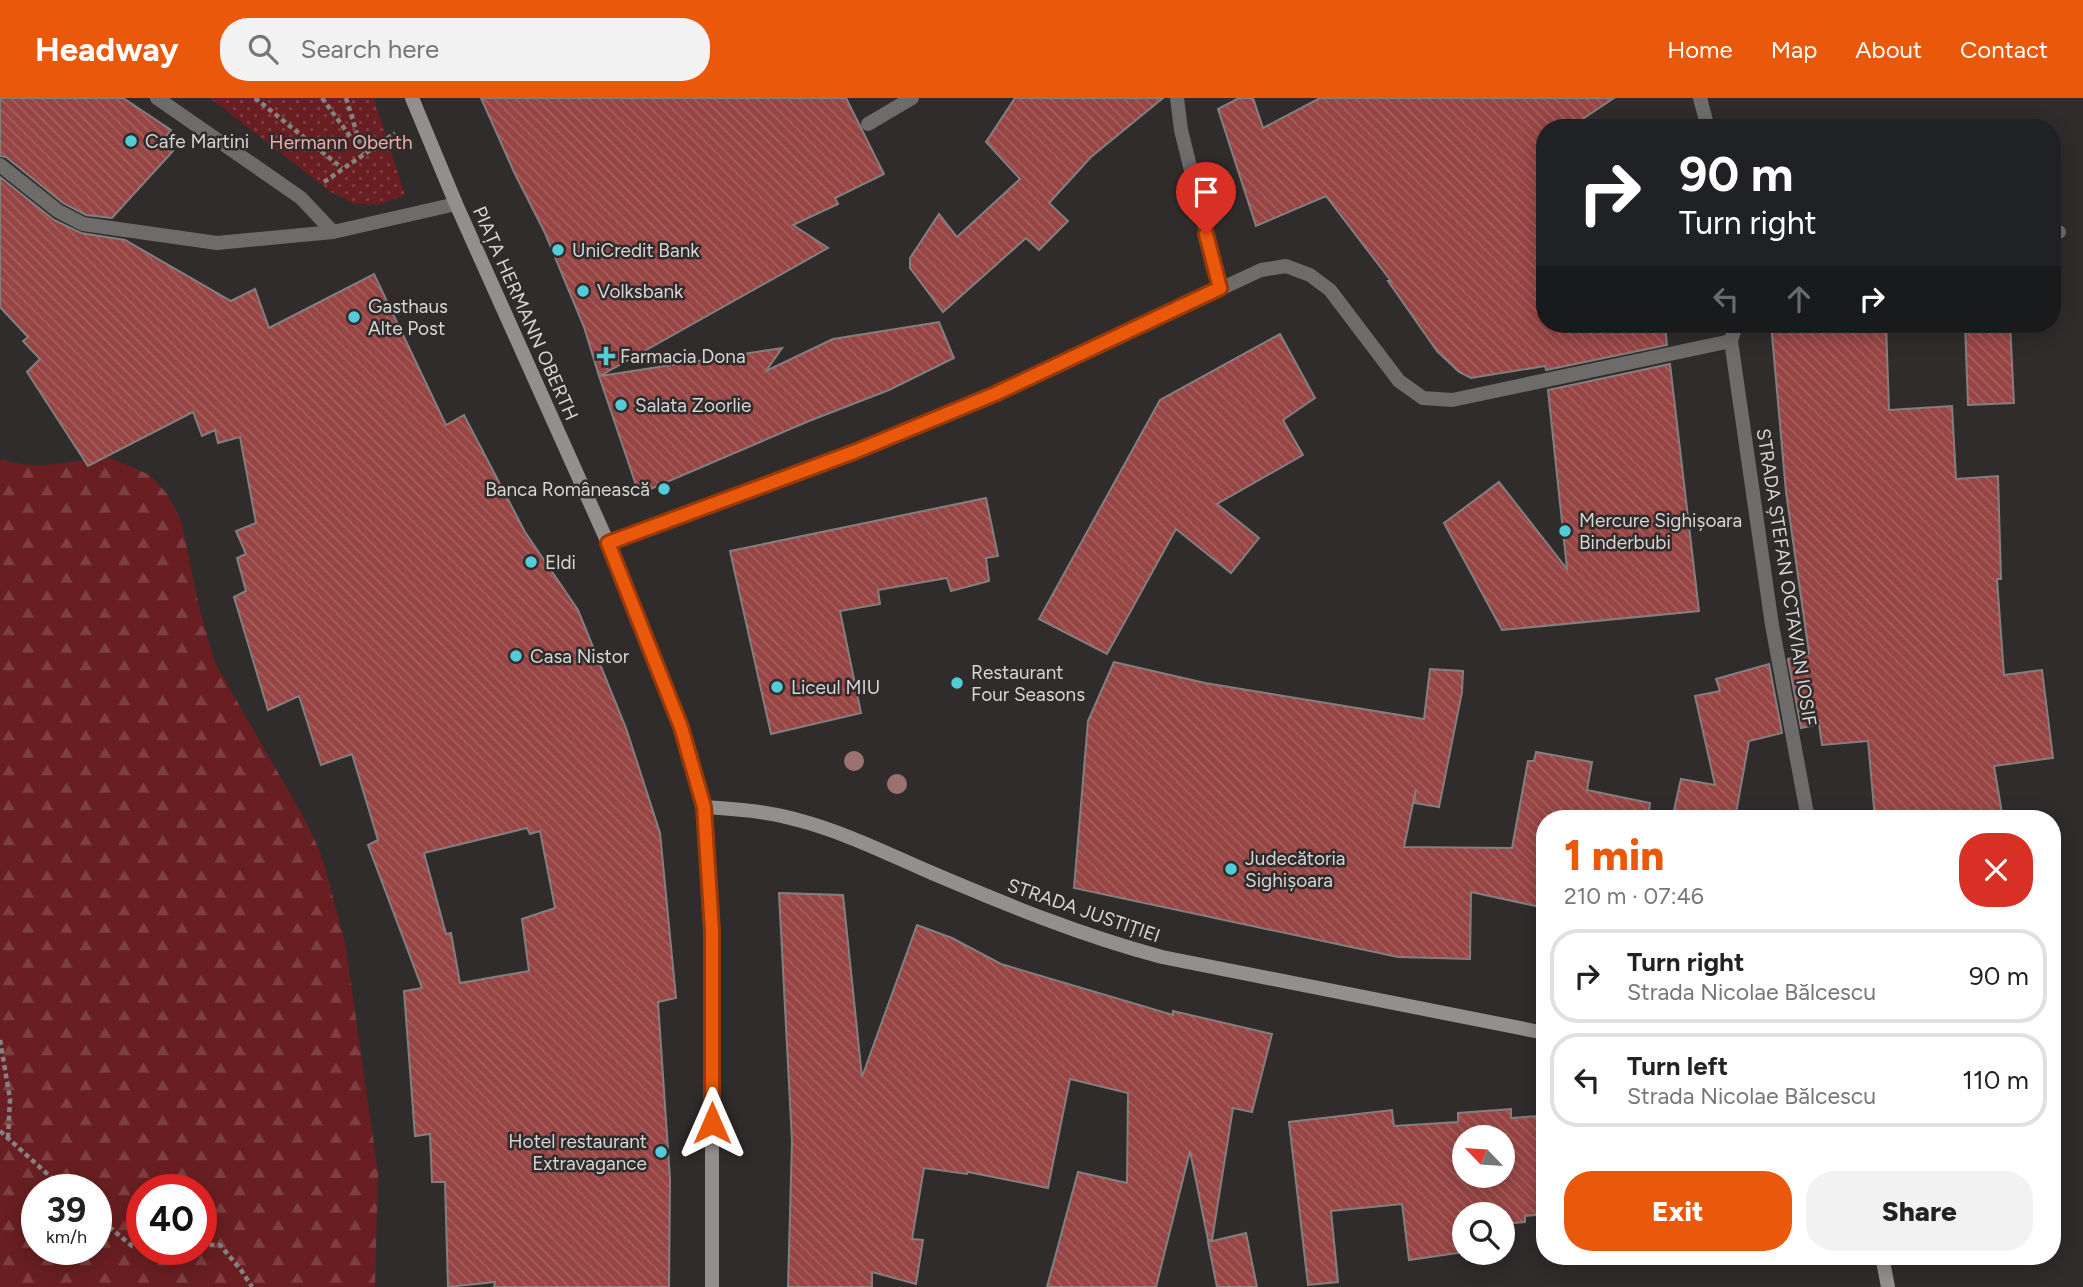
<!DOCTYPE html>
<meta charset="utf-8">
<style>
:root{--surface:#fff;--page:#f2f2f2;--text:#222;--muted:#767676;--line:#e0e0e0;--accent:#ea580c}
body{margin:0;font-family:Figtree,sans-serif;background:var(--page);color:var(--text);height:100vh;display:flex;flex-direction:column;font-size:26px;white-space:nowrap}
*{box-sizing:border-box;margin:0}
p{font-size:23px;color:var(--muted)}
.icon{flex:none;width:38px;height:38px;fill:none;stroke:currentColor;stroke-width:2;stroke-linecap:round;stroke-linejoin:round}
.map{position:relative;flex:1;overflow:hidden}
.drawer{position:absolute;left:1536px;top:712px;width:525px;height:455px;display:flex;flex-direction:column;background:var(--surface);border-radius:28px;box-shadow:0 4px 18px #0003}
.drawer>*{flex:none}
.banner{position:absolute;left:1536px;top:21px;width:525px;height:214px;border-radius:28px;box-shadow:0 4px 18px #0003;background:#202124;color:#fff;overflow:hidden}
.needle{width:46px;rotate:295deg}
.controls{position:absolute;left:1452px;top:1027px;display:grid;gap:14px}
.controls a{display:grid;place-items:center;width:63px;height:63px;border-radius:50%;background:var(--surface);box-shadow:0 4px 18px #0003;font-size:35px}
.speed{position:absolute;left:21px;top:1076px;display:flex;gap:14px;font-size:35px;font-weight:700;text-align:center}
.speed>*{display:grid;place-content:center;width:91px;height:91px;border-radius:50%;background:var(--surface);box-shadow:0 4px 18px #0003;line-height:1}
.speed small{font-size:18px;font-weight:400}
.speed .limit{border:10px solid #d22;background:#fff;color:#111}
.pin{position:absolute;display:grid;place-items:center;width:60px;height:60px;color:#fff;margin:-72px -30px;border-radius:50% 50% 50% 0;rotate:-45deg;box-shadow:0 0 7px #0007}
.pin .icon{rotate:45deg}
.me{position:absolute;width:77px;margin:-38px;rotate:0deg;stroke-linejoin:round;filter:drop-shadow(0 0 5px #0008)}
.turn{display:flex;align-items:center;gap:24px;height:147px;padding:0 28px;font-size:32px}
.turn .icon{width:91px;height:91px;stroke-width:2.5}
.turn b{display:block;font-size:49px;line-height:60px}
.lanes{display:flex;align-items:center;height:66px;padding:0 28px;background:#0003;justify-content:center;gap:35px;direction:ltr}
.lanes .off{opacity:.35}
.round{display:grid;place-items:center;flex:none;width:74px;height:74px;border-radius:28px;background:var(--page)}
.head{display:flex;align-items:center;justify-content:space-between;height:119px;padding:0 28px}
h1{font-size:42px;font-weight:800;line-height:52px;color:var(--accent)}
.primary-button{display:flex;gap:14px;margin-top:auto;padding:14px 28px}
.primary-button a{flex:1;height:80px;border-radius:28px;background:var(--accent);color:#fff;font-size:28px;font-weight:800;line-height:80px;text-align:center}
.primary-button a+a{background:var(--page);color:var(--text)}
ul{padding:0;list-style:none}
li{display:flex;align-items:center;gap:21px;height:94px;margin:0 14px 10px;padding:0 14px;border:4px solid var(--line);border-radius:28px}
li div{flex:1}
li b{display:block;font-size:26px}
li em{font-style:normal}
header{display:flex;align-items:center;gap:42px;box-sizing:border-box;height:98px;padding:0 35px;background:var(--accent);color:#fff}
header strong{font-size:33px}
nav{display:flex;gap:38px;margin-inline-start:auto;font-size:24px}
.search{width:490px;height:63px;background:var(--page);display:flex;align-items:center;gap:18px;box-sizing:border-box;padding:0 24px;border-radius:28px;color:var(--muted);font-size:26px}
.map>svg:first-child{display:block}
</style>
<header>
<strong>Headway</strong>
<div class="search"><svg class="icon" aria-label="search" viewBox="0 0 24 24"><circle cx="10" cy="10" r="6"/><path d="M15 15l6 6"/></svg>Search here</div>
<nav><a>Home</a><a>Map</a><a>About</a><a>Contact</a></nav>
</header>
<div class="map">
<svg width="2083" height="1189" viewBox="0 0 2083 1189">
<defs>
<pattern id="forest-firs" width="22" height="20" patternUnits="userSpaceOnUse" patternTransform="scale(1.75)"><rect width="22" height="20" fill="#691f21"/><path d="M5 1l3.5 6h-7zM16 11l3.5 6h-7z" fill="#7e3f40"/></pattern>
<pattern id="park-dots" width="8" height="8" patternUnits="userSpaceOnUse" patternTransform="scale(1.75)"><rect width="8" height="8" fill="#691f21"/><path d="M2 2h.1M6 6h.1" fill="none" stroke="#7e3f40" stroke-width="1.8" stroke-linecap="round"/></pattern>
<pattern id="building-back-hatch" width="6" height="6" patternUnits="userSpaceOnUse" patternTransform="scale(1.75)"><rect width="6" height="6" fill="#974544"/><path d="M-1 5l2 2M0 0l6 6M5-1l2 2" fill="none" stroke="#a55f5e"/></pattern>
</defs>
<rect width="100%" height="100%" fill="#302c2c"/>
<path fill="url(#forest-firs)" fill-rule="evenodd" d="M 108,359 L 150,377 L 167,396 L 181,422 L 199,509 L 215,565 L 304,720 L 318,749 L 325,770 L 345,844 L 378,1075 L 375,1189 L 0,1189 L 0,361 C 38,374 70,363 108,359 ZM 37,1092 L 96,1092 L 96,1152 L 37,1152 ZM 142,1092 L 201,1092 L 201,1152 L 142,1152 Z"/>
<path fill="url(#park-dots)" d="M 210,0 L 374,0 L 405,97 L 378,107 L 355,106 L 331,94 Z"/>
<g fill="url(#building-back-hatch)" stroke="#847f7f" stroke-width="2" fill-rule="evenodd">
<path d="M 0,0 L 123,0 L 171,32 L 163,42 L 173,53 L 112,120 L 86,117 L 63,105 L 6,59 L 0,58 Z"/>
<path d="M 481,0 L 846,0 L 884,76 L 835,100 L 838,106 L 793,127 L 828,150 L 600,278 L 782,250 L 766,273 L 833,241 L 939,224 L 954,260 L 889,292 L 809,323 L 639,396 L 599,278 L 584,229 L 545,135 L 514,74 Z"/>
<path d="M 1015,0 L 1163,0 L 1091,59 L 1049,105 L 1068,123 L 1039,152 L 1026,140 L 943,214 L 910,170 L 910,160 L 939,116 L 957,139 L 1020,81 L 986,44 Z"/>
<path d="M 1239,0 L 1253,0 L 1263,30 L 1320,0 L 1614,0 L 1569,30 L 1545,30 L 1545,226 L 1665,226 L 1667,247 L 1546,272 L 1545,268 L 1471,280 L 1459,274 L 1437,253 L 1388,183 L 1391,183 L 1326,98 L 1256,128 L 1218,11 Z"/>
<path d="M 0,79 L 54,122 L 81,135 L 125,142 L 231,203 L 255,191 L 269,230 L 374,176 L 446,327 L 464,317 L 525,434 L 578,512 L 626,630 L 660,735 L 676,900 L 658,904 L 670,1081 L 669,1189 L 494,1189 L 495,1184 L 448,1189 L 445,1084 L 432,1084 L 430,1036 L 415,1038 L 404,893 L 422,890 L 368,747 L 378,742 L 352,656 L 321,667 L 299,598 L 268,612 L 234,499 L 246,493 L 237,460 L 246,456 L 236,433 L 256,425 L 240,339 L 218,345 L 215,332 L 202,338 L 193,314 L 88,368 L 27,274 L 40,261 L 23,243 L 28,239 L 0,209 ZM 527,730 L 530,736 L 540,733 L 555,810 L 522,821 L 529,873 L 460,885 L 451,835 L 446,836 L 424,755 Z"/>
<path d="M 1771,226 L 1886,226 L 1889,312 L 1952,308 L 1956,381 L 1998,378 L 2001,481 L 1997,481 L 2004,577 L 2042,572 L 2053,660 L 1994,668 L 2003,721 L 1875,721 L 1868,643 L 1822,647 L 1819,626 L 1801,630 L 1788,561 L 1809,555 L 1786,394 Z"/>
<path d="M 1965,226 L 2010,226 L 2014,305 L 1968,307 Z"/>
<path d="M 1280,236 L 1315,300 L 1283,322 L 1303,357 L 1217,406 L 1259,440 L 1231,475 L 1176,431 L 1107,556 L 1039,521 L 1160,302 Z"/>
<path d="M 1670,266 L 1699,513 L 1502,532 L 1444,425 L 1499,384 L 1567,471 L 1548,292 Z"/>
<path d="M 986,400 L 998,458 L 986,460 L 989,483 L 951,493 L 947,480 L 878,492 L 880,506 L 840,513 L 861,615 L 771,636 L 730,453 Z"/>
<path d="M 1114,564 L 1205,585 L 1424,621 L 1430,571 L 1463,573 L 1462,594 L 1439,709 L 1414,705 L 1416,691 L 1404,749 L 1512,750 L 1528,663 L 1534,663 L 1536,654 L 1592,664 L 1587,692 L 1650,705 L 1648,721 L 1545,721 L 1545,810 L 1471,794 L 1470,861 L 1398,859 L 1074,790 L 1088,623 Z"/>
<path d="M 1769,566 L 1782,635 L 1749,643 L 1735,721 L 1672,721 L 1681,681 L 1715,687 L 1695,598 L 1720,593 L 1716,581 Z"/>
<path d="M 779,795 L 843,797 L 862,979 L 917,827 L 952,840 L 1001,866 L 1173,917 L 1173,913 L 1272,936 L 1252,1014 L 1233,1010 L 1212,1142 L 1208,1142 L 1190,1053 L 1156,1189 L 1047,1189 L 1078,1074 L 1127,1085 L 1128,995 L 1070,981 L 1048,1090 L 968,1074 L 967,1076 L 924,1070 L 912,1141 L 923,1142 L 916,1186 L 872,1174 L 872,1189 L 788,1189 L 792,1043 Z"/>
<path d="M 1511,1011 L 1511,1020 L 1539,1018 L 1539,1043 L 1545,1043 L 1545,1116 L 1525,1118 L 1525,1124 L 1503,1126 L 1503,1116 L 1465,1116 L 1465,1154 L 1409,1162 L 1402,1106 L 1331,1113 L 1338,1184 L 1308,1187 L 1289,1024 L 1392,1012 L 1394,1028 L 1458,1024 L 1458,1015 ZM 1465,1040 L 1503,1040 L 1503,1078 L 1465,1078 Z"/>
<path d="M 1246,1135 L 1257,1189 L 1217,1189 L 1208,1144 Z"/>
</g>
<g fill="none" stroke-linecap="round" stroke-linejoin="round">
<g stroke="#858282" stroke-width="4.5" stroke-dasharray="5 3.5" stroke-linecap="butt">
<path d="M 255,0 L 342,70"/>
<path d="M 322,0 L 363,56"/>
<path d="M 346,0 L 362,52"/>
<path d="M 324,84 L 395,35"/>
<path d="M 0,942 L 10,1001 L 8,1040"/>
<path d="M 0,1033 L 65,1092"/>
<path d="M 96,1118 L 132,1148 L 142,1148"/>
<path d="M 201,1147 L 220,1147 L 241,1172 L 252,1189"/>
</g>
<g stroke="#6e6c6b" stroke-width="14">
<path d="M 157,0 L 301,100 L 333,134"/>
<path d="M 1177,0 L 1181,32 L 1220,190"/>
<path d="M 1700,0 L 1708,30"/>
<path d="M 868,26 L 912,0"/>
<path d="M 0,67 L 58,113 L 83,126 L 217,145 L 333,134 L 456,106"/>
<path d="M 2053,134 L 2059,134"/>
<path d="M 1736,226 L 1731,243 L 1772,527 L 1808,721"/>
<path d="M 608,445 L 854,353 L 995,296 L 1261,172 L 1286,168 L 1310,177 L 1330,192 L 1399,283 L 1423,300 L 1452,302 L 1731,243"/>
</g>
<g stroke="#928f8e" stroke-width="14">
<path d="M 412,0 L 456,106 L 608,445 L 650,548 L 681,629 L 704,709 L 712,833 L 712,1189"/>
<path d="M 704,709 C 736,711 767,713 798,722 C 844,734 888,756 932,775 C 1010,808 1080,837 1162,859 L 1545,935"/>
<path d="M 1882,1158 L 1888,1189"/>
</g>
</g>
<g fill="#9b7270">
<circle cx="854" cy="663" r="10"/>
<circle cx="897" cy="686" r="10"/>
</g>
<g fill="none" stroke-linecap="round" stroke-linejoin="round">
<g stroke="#983908" stroke-width="18">
<path id="route" d="M 712,1025 L 712,833 L 704,709 L 681,629 L 608,445 L 854,354 L 995,296 L 1220,190 L 1206,136"/>
</g>
<use href="#route" stroke="#ea580c" stroke-width="12"/>
</g>
<g fill="#52ccd6" stroke="#302c2c" stroke-width="2.5">
<circle cx="131" cy="43" r="7"/>
<circle cx="558" cy="152" r="7"/>
<circle cx="583" cy="193" r="7"/>
<circle cx="354" cy="219" r="7"/>
<path d="M602.5 247.5h7v7h7v7h-7v7h-7v-7h-7v-7h7z"/>
<circle cx="621" cy="307" r="7"/>
<circle cx="664" cy="391" r="7"/>
<circle cx="1565" cy="433" r="7"/>
<circle cx="531" cy="464" r="7"/>
<circle cx="516" cy="558" r="7"/>
<circle cx="957" cy="585" r="7"/>
<circle cx="777" cy="589" r="7"/>
<circle cx="1231" cy="771" r="7"/>
<circle cx="661" cy="1054" r="7"/>
</g>
<g text-anchor="middle" stroke-width="5" stroke-linejoin="round" paint-order="stroke">
<g font-size="19" fill="#d7d5d5" stroke="#302c2c" text-anchor="start">
<text x="145" y="50">Cafe Martini</text>
<text x="572" y="159">UniCredit Bank</text>
<text x="597" y="200">Volksbank</text>
<text x="368" y="215">Gasthaus<tspan x="368" dy="22">Alte Post</tspan></text>
<text x="620" y="265">Farmacia Dona</text>
<text x="635" y="314">Salata Zoorlie</text>
<text x="650" y="398" text-anchor="end">Banca Românească</text>
<text x="1579" y="429">Mercure Sighișoara<tspan x="1579" dy="22">Binderbubi</tspan></text>
<text x="545" y="471">Eldi</text>
<text x="530" y="565">Casa Nistor</text>
<text x="971" y="581">Restaurant<tspan x="971" dy="22">Four Seasons</tspan></text>
<text x="791" y="596">Liceul MIU</text>
<text x="1245" y="767">Judecătoria<tspan x="1245" dy="22">Sighișoara</tspan></text>
<text x="647" y="1050" text-anchor="end">Hotel restaurant<tspan x="647" dy="22">Extravagance</tspan></text>
</g>
<g font-size="19" fill="#f2aba7" stroke="#302c2c">
<text x="341" y="51">Hermann Oberth</text>
</g>
<g font-size="19" fill="#d7d5d5" stroke="#302c2c">
<text transform="translate(526 215) rotate(66)" y="7">PIAȚA HERMANN OBERTH</text>
<text transform="translate(1787 479) rotate(81)" y="7">STRADA ȘTEFAN OCTAVIAN IOSIF</text>
<text transform="translate(1084 812) rotate(19)" y="7">STRADA JUSTIȚIEI</text>
</g>
</g>
</svg>
<div class="controls">
<a><svg class="needle" viewBox="-14 -14 28 28"><path d="M0-13l5 13h-10z" fill="#e53935"/><path d="M0 13l5-13h-10z" fill="#767676"/></svg></a>
<a><svg class="icon" aria-label="search" viewBox="0 0 24 24"><circle cx="10" cy="10" r="6"/><path d="M15 15l6 6"/></svg></a>
</div>
<div class="speed"><div>39<small>km/h</small></div><div class="limit">40</div></div>
<div class="pin" style="left:1206px;top:136px;background:#d93025"><svg class="icon" aria-label="arrive" viewBox="0 0 24 24"><path d="M6 21V4h12l-3 4 3 4H6"/></svg></div>
<svg class="me" style="left:712px;top:1025px" viewBox="-20 -20 40 40"><path d="M0-17L14 15 0 8-14 15z" fill="#ea580c" stroke="#fff" stroke-width="4"/></svg>
<div class="banner">
<div class="turn"><svg class="icon" aria-label="right" viewBox="0 0 24 24"><path d="M7 20v-9h11M14 6l5 5-5 5"/></svg><div><b>90 m</b>Turn right</div></div>
<div class="lanes"><svg class="icon off" aria-label="left" viewBox="0 0 24 24"><path d="M17 20v-9H6M10 6l-5 5 5 5"/></svg><svg class="icon off" aria-label="ahead" viewBox="0 0 24 24"><path d="M12 20V5M6 11l6-6 6 6"/></svg><svg class="icon" aria-label="right" viewBox="0 0 24 24"><path d="M7 20v-9h11M14 6l5 5-5 5"/></svg></div>
</div>
<section class="drawer">
<div class="head"><div><h1>1 min</h1><p>210 m · 07:46</p></div><a class="round" style="background:#d93025;color:#fff"><svg class="icon" aria-label="close" viewBox="0 0 24 24"><path d="M6 6l12 12M18 6L6 18"/></svg></a></div>
<ul>
<li><svg class="icon" aria-label="right" viewBox="0 0 24 24"><path d="M7 20v-9h11M14 6l5 5-5 5"/></svg><div><b>Turn right</b><p>Strada Nicolae Bălcescu</p></div><em>90 m</em></li>
<li><svg class="icon" aria-label="left" viewBox="0 0 24 24"><path d="M17 20v-9H6M10 6l-5 5 5 5"/></svg><div><b>Turn left</b><p>Strada Nicolae Bălcescu</p></div><em>110 m</em></li>
</ul>
<div class="primary-button"><a>Exit</a><a>Share</a></div>
</section>
</div>
